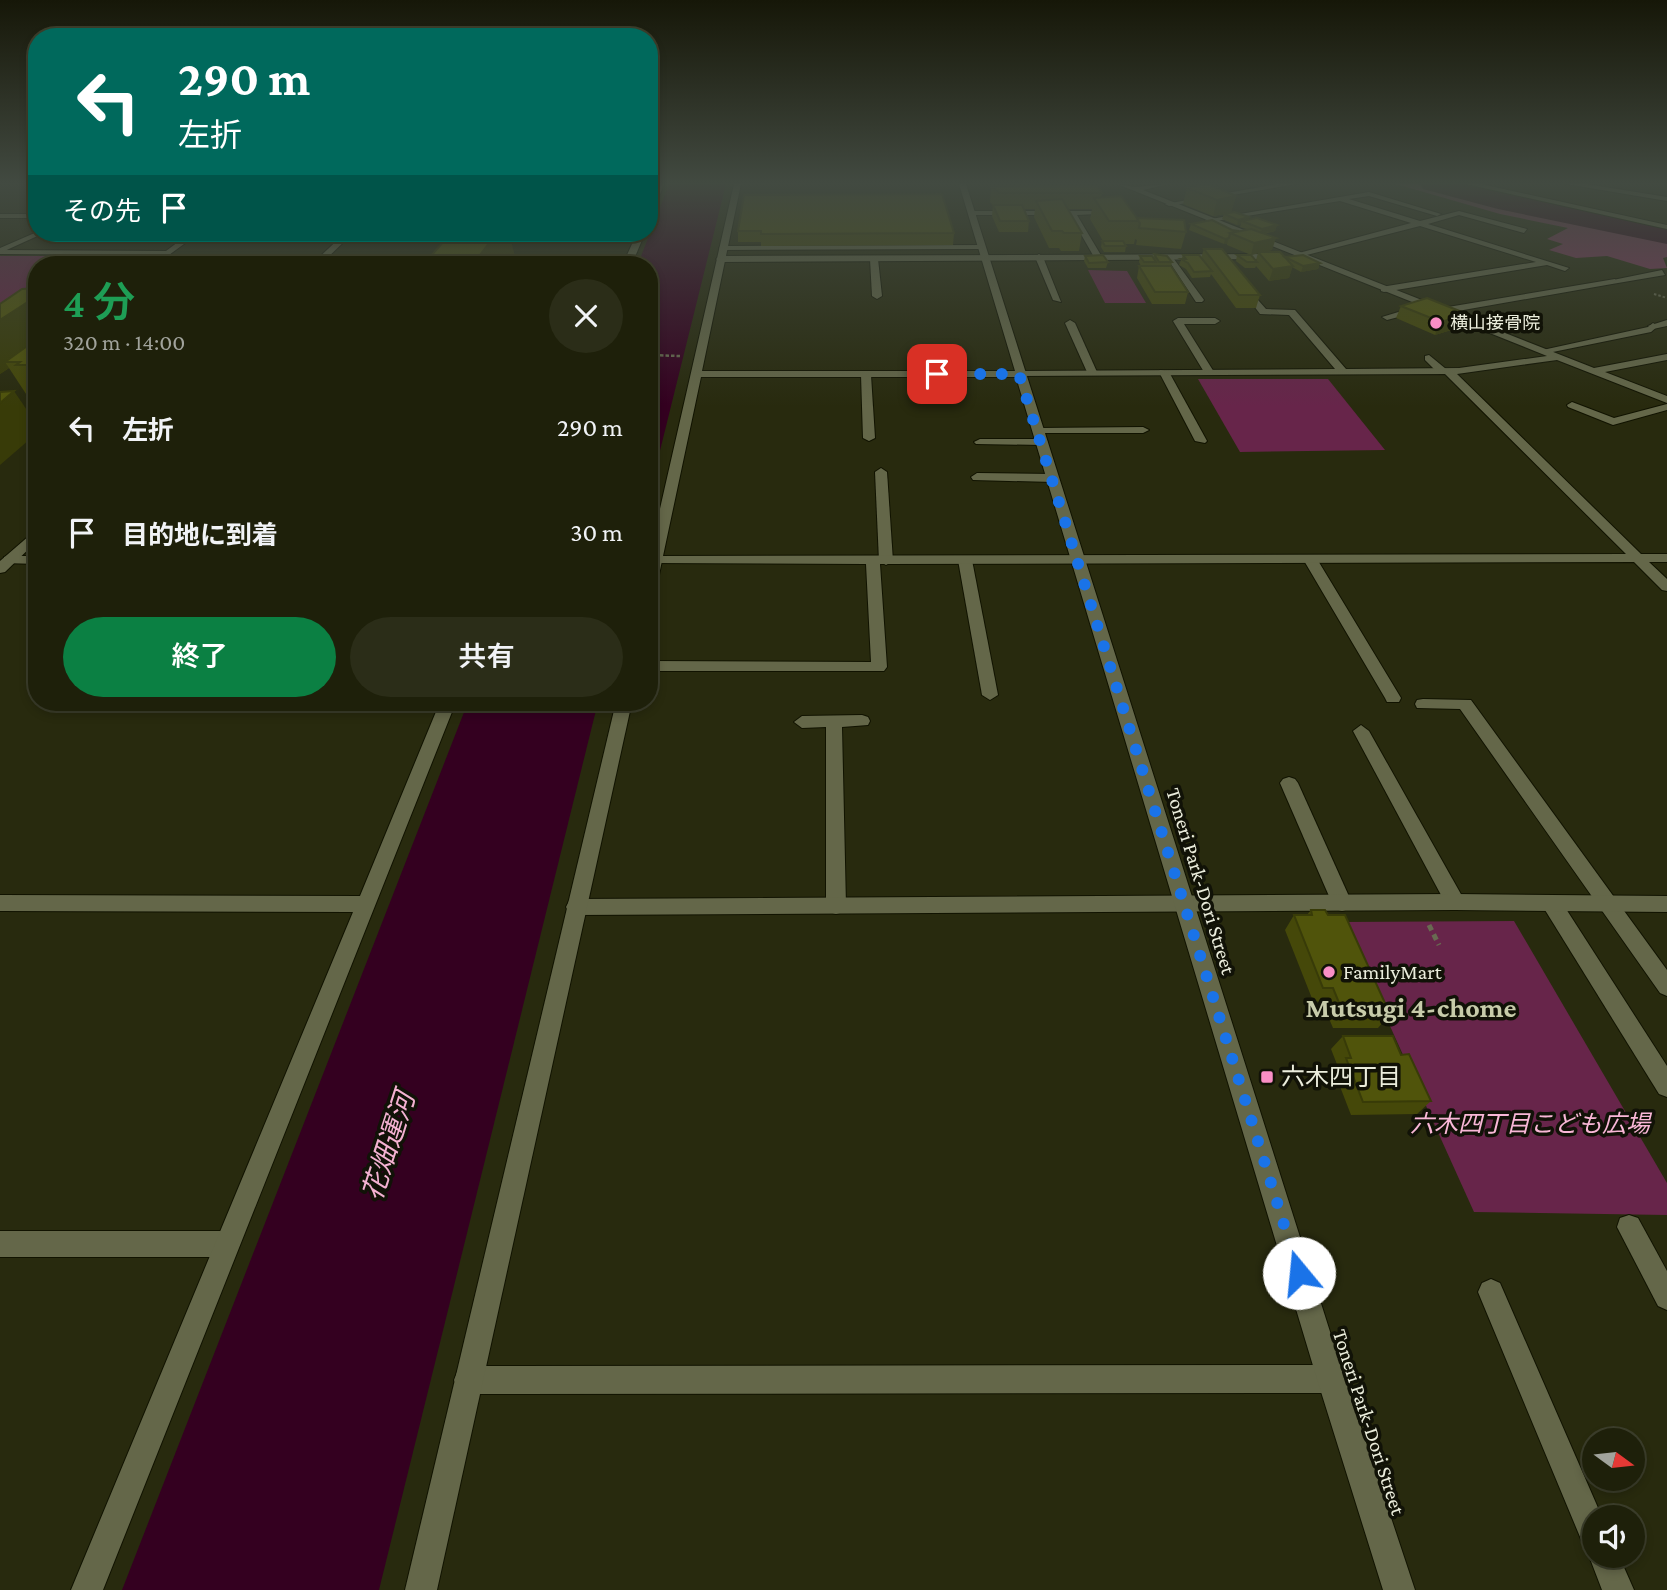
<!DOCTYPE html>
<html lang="ja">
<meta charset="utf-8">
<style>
:root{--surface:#1e200a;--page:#2b2d18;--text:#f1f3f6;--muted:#a1a39c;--line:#3c3e2b;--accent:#0b8043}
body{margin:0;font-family:"Crimson Pro","Noto Sans JP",serif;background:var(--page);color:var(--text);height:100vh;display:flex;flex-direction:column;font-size:26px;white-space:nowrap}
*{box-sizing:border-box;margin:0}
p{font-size:23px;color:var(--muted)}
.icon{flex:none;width:38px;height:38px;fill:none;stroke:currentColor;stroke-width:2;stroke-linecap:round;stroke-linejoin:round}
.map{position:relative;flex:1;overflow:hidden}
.details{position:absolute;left:28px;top:256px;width:630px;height:455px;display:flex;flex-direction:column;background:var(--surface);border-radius:28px;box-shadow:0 4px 10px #0003,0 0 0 2px var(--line)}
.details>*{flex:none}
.top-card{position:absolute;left:28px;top:28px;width:630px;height:214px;border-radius:28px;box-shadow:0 4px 10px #0003,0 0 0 2px var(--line);background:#00695c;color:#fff;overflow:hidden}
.needle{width:46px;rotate:105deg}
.fabs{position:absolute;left:1582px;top:1428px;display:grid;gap:14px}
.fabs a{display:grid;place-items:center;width:63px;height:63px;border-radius:50%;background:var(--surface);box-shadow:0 4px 10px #0003,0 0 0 2px var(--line);font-size:35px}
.pin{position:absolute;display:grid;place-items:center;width:60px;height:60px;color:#fff;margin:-30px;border-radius:14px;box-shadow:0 4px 10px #0006}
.me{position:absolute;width:77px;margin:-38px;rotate:343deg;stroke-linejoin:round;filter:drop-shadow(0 0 5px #0008)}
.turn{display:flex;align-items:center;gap:24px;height:147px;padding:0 35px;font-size:32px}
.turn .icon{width:91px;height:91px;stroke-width:2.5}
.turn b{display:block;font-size:49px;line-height:60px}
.then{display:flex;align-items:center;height:66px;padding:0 35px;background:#0003;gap:14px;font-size:26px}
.round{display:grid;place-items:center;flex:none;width:74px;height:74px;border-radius:37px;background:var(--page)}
.summary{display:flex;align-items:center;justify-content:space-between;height:119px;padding:0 35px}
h1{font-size:42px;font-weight:600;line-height:52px;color:#1e9e55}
.button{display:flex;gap:14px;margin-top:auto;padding:14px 35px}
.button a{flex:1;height:80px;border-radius:42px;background:var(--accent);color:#fff;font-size:28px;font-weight:600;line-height:80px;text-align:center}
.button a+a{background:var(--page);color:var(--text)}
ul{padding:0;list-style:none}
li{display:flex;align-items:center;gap:21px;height:105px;padding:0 35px}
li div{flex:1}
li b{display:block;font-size:26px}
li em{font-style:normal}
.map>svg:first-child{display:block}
</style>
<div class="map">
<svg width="1667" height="1590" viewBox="0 0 1667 1590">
<rect width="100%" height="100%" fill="#282a0e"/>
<g fill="#67254a">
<path d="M 0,256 L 153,256 L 142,264 L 37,264 L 37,307 L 0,307 Z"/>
<path d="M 1088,270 L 1127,271 L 1146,303 L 1105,303 Z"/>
<path d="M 1198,379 L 1328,379 L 1385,450 L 1240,452 Z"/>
<path d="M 1514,921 L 1667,1183 L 1667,1215 L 1474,1212 L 1343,922 Z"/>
</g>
<path fill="#81375f" d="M 1396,184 L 1417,184 L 1593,228 L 1667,239 L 1667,257 L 1663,258 L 1667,268 L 1650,269 L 1607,256 L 1576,258 L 1549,250 L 1563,244 L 1547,239 L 1568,228 L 1500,214 Z"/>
<g fill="#340020">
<path d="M 669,184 L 726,184 L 649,495 L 649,264 L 638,264 Z"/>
<path d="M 468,702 L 598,702 L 379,1590 L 122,1590 Z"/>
</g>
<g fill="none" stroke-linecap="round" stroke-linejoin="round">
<path fill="#340020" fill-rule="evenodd" d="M 1420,184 L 1460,184 L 1667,228 L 1667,244 L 1498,209 L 1423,189 Z"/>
<g stroke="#111300" stroke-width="2">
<g id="service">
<path d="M 1277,184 L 1296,184 L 1169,206 L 1165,204 Z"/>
<path d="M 1369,192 L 1441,214 L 1437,216 L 1369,196 L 1349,199 L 1420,221 L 1459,211 L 1527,229 L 1524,233 L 1459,215 L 1428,224 L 1569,268 L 1565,271 L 1547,265 L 1384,292 L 1381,291 L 1381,287 L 1536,262 L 1420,226 L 1295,258 L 1295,254 L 1411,223 L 1340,201 L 1209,222 L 1205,220 Z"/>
<path d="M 972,211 L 1115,211 L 1119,213 L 1077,215 L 1102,257 L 1098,260 L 1094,257 L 1070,215 L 969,215 Z"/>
<path d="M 984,245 L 981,249 L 723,250 L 719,248 L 723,246 Z"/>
<path d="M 1039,254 L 1043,257 L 1061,302 L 1053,300 L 1035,257 Z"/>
<path d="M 1165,255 L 1171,255 L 1204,300 L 1202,302 L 1196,302 Z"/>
<path d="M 874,256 L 878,259 L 882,296 L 877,299 L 872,296 L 870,259 Z"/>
<path d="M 1662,270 L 1665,275 L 1612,284 L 1608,281 Z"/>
<path d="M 1418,306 L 1423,309 L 1421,311 L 1387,320 L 1382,317 Z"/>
<path d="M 1178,318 L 1215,318 L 1220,321 L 1215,324 L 1184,324 L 1214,372 L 1213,374 L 1204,372 L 1173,321 Z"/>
<path d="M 1070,320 L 1075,323 L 1097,372 L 1096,374 L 1087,372 L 1065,323 Z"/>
<path d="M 1653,323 L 1658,326 L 1651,332 L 1543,354 L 1538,351 L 1648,327 Z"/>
<path d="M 1429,355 L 1446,369 L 1446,373 L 1438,373 L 1425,360 L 1425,356 Z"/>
<path d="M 1160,370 L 1169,372 L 1207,441 L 1205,443 L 1195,441 L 1159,372 Z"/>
<path d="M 866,372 L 871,375 L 875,438 L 869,441 L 863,438 L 861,375 Z"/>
<path d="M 1572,402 L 1614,418 L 1667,404 L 1667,410 L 1613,425 L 1568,407 L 1567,405 Z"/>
<path d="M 1038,428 L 1143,427 L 1149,430 L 1143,433 L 1034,433 L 1034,429 Z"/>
<path d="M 980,439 L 1042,439 L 1048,442 L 1042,445 L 976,444 L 974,442 Z"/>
<path d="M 881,468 L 887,472 L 893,561 L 886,565 L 879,561 L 875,472 Z"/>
<path d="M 977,473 L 1053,474 L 1059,478 L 1053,482 L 973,480 L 971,477 Z"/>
<path d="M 1310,555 L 1317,559 L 1401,698 L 1399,702 L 1387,702 L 1385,698 L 1303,559 Z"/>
<path d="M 965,556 L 972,560 L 998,695 L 990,700 L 982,695 L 958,560 Z"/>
<path d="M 1423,699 L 1471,700 L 1667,970 L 1667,996 L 1660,993 L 1460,709 L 1417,708 L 1415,704 L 1417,700 Z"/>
<path d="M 862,715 L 868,717 L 870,721 L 868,725 L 842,727 L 846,906 L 843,912 L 836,914 L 829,912 L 826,906 L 826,727 L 802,728 L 794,722 L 802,716 Z"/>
<path d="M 1361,725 L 1369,731 L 1462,896 L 1465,902 L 1462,908 L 1455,910 L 1448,908 L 1353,731 Z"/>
<path d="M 1289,777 L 1295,779 L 1298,783 L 1352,903 L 1349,909 L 1342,911 L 1335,909 L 1332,903 L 1280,783 L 1283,779 Z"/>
<path d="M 1552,896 L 1559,898 L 1667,1066 L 1667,1097 L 1659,1094 L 1545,910 L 1542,904 L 1545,898 Z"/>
<path d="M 1629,1215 L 1638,1218 L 1667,1271 L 1667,1310 L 1658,1306 L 1617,1227 L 1620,1218 Z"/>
<path d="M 0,1231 L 227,1231 L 236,1235 L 240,1244 L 236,1253 L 227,1257 L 0,1257 Z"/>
<path d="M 1491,1279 L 1500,1283 L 1602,1517 L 1594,1517 L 1594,1556 L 1619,1556 L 1634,1590 L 1602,1590 L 1589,1556 L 1592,1547 L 1583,1544 L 1478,1292 L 1482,1283 Z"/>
</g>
</g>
<g stroke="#111300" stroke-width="2">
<g id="minor">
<path d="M 657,184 L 664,184 L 653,212 L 649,214 L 649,203 Z"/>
<path d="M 1117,184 L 1135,187 L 1169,184 L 1143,190 L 1442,308 L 1615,279 L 1616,281 L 1612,284 L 1452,312 L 1594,368 L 1667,354 L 1667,360 L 1605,372 L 1667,396 L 1667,403 L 1557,360 L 1457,374 L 1641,554 L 1667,554 L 1667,562 L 1649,562 L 1667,579 L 1667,591 L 1662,590 L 1634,562 L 880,564 L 887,667 L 884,671 L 649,671 L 649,661 L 871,662 L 866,564 L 651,563 L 649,560 L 656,556 L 1626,554 L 1445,374 L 1015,376 L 1015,372 L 1019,371 L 1335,369 L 1289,315 L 1260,314 L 1238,285 L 1242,282 L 1266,309 L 1295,310 L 1346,369 L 1459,368 L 1547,356 Z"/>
<path d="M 1466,184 L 1481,184 L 1667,225 L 1667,229 Z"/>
<path d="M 1566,184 L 1586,184 L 1667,197 L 1667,201 Z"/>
<rect x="0" y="214" width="37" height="4"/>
<path d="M 190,233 L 199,233 L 158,263 L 154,260 L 159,255 L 0,254 L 0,250 L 166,251 Z"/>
<path d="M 637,233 L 645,233 L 632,264 L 624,264 L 625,261 L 494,261 L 490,258 L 494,255 L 627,255 Z"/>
<path d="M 1281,254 L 1284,259 L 720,262 L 716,259 L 720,256 Z"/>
<path d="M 322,256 L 452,256 L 456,259 L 452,262 L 319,261 Z"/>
<path d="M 1667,320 L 1667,326 L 1653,329 L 1648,326 Z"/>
<path d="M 0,412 L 37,413 L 37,419 L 0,418 Z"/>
<path d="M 9,556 L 37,556 L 37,564 L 4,563 L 4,557 Z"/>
<path d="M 440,702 L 456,702 L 103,1590 L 71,1590 L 353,912 L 0,911 L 0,895 L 360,896 Z"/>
<path d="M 1455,894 L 1667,896 L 1667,912 L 1455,910 L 576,915 L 569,913 L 566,907 L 569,901 L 576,899 Z"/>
<path d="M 1331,1365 L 1341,1369 L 1345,1379 L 1341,1389 L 1331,1393 L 468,1394 L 458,1390 L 454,1380 L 458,1370 L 468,1366 Z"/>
</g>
</g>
<g stroke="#111300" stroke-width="2">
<g id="tertiary">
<path d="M 734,184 L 741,184 L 702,371 L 1015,371 L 959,184 L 966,184 L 1345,1379 L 1415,1590 L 1383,1590 L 1317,1379 L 1016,377 L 701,377 L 656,589 L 649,593 L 649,557 Z"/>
<path d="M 37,232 L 44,233 L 0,253 L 0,248 Z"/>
<path d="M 345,233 L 353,233 L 321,264 L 312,264 Z"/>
<path d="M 37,529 L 37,541 L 5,572 L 0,573 L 0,561 Z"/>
<path d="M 616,702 L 632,702 L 437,1590 L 405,1590 Z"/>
</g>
</g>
<path stroke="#686a51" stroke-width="2" stroke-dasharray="2.5 2" stroke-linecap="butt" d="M 1654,294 L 1667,298"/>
<path stroke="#686a51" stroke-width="2.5" stroke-dasharray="3.5 2" stroke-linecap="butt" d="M 649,355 L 680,356"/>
<path stroke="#686a51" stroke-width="5" stroke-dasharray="6 4.5" stroke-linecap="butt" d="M 1429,925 L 1439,945"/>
<use href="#service" fill="#646749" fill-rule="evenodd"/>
<use href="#minor" fill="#646749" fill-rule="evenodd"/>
<use href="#tertiary" fill="#646749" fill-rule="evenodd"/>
</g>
<g fill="#454809">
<path d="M 991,186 L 1102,193 L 1101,197 L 1137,218 L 1186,232 L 1181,249 L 1136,245 L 1137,240 L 1135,239 L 1134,244 L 1125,244 L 1126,246 L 1125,252 L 1104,252 L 1101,247 L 1102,241 L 1103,241 L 1090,219 L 1092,209 L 1068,209 L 1082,233 L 1079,251 L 1061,251 L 1059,248 L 1049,248 L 1034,217 L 1035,209 L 1024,209 L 1029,221 L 1028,232 L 999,232 L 992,216 L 993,205 L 990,202 Z"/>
<path d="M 1187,188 L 1236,196 L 1231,212 L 1249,217 L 1248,220 L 1277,225 L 1275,231 L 1264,234 L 1272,250 L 1260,252 L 1285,258 L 1285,257 L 1320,263 L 1318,269 L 1301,272 L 1292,267 L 1289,278 L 1269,281 L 1256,266 L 1255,268 L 1245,268 L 1236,261 L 1237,255 L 1256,260 L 1258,253 L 1251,255 L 1227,245 L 1227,244 L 1224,244 L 1189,230 L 1191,224 L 1239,231 L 1247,229 L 1240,227 L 1241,224 L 1237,225 L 1222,219 L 1224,214 L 1213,216 L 1183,204 Z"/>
<path d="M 738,231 L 954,233 L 953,245 L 761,246 L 761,242 L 738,242 Z"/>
<path d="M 1204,249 L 1260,295 L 1256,308 L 1236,308 L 1211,274 L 1210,277 L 1192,278 L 1186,269 L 1179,265 L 1183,255 L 1201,258 Z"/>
<path d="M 1154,254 L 1172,262 L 1171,266 L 1188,292 L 1185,304 L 1152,304 L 1137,278 L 1139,266 L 1141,266 L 1139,262 L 1140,256 L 1153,258 Z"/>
<path d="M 1085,256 L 1108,262 L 1106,268 L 1088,268 L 1084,261 Z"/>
<path d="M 37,288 L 37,400 L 30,400 L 9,368 L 0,374 Z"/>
<path d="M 1401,306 L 1467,314 L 1461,327 L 1435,335 L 1396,318 Z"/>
<path d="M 1311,910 L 1390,1014 L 1378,1028 L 1333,1028 L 1322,1002 L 1313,1001 L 1285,930 L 1294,915 L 1307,915 Z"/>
<path d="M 1343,1036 L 1401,1055 L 1431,1101 L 1417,1114 L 1351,1115 L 1334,1071 L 1338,1067 L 1331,1049 Z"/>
</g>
<g fill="#383b08">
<path d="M 1236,196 L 1231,212 L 1213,216 L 1217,200 Z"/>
<path d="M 1249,217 L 1247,223 L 1242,221 L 1241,224 L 1237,225 L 1238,220 Z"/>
<path d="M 1277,225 L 1275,231 L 1260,234 L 1262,229 Z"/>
<path d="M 493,233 L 509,233 L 517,264 L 473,264 L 472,258 Z"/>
<path d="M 1229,238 L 1227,244 L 1224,244 L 1225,239 Z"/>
<path d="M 1276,238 L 1272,250 L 1251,255 L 1254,243 Z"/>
<path d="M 1320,263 L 1318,269 L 1301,272 L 1303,266 Z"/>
<path d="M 1293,266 L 1289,278 L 1269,281 L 1273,269 Z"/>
<path d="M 37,296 L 37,347 L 5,362 L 9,368 L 0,374 L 0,320 Z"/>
<path d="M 1467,314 L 1461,327 L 1435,335 L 1441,322 Z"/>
<path d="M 37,361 L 37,373 L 32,365 Z"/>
<path d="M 14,391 L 37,425 L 37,433 L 0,465 L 0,403 Z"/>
</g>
<g fill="#50540b" stroke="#383b08" stroke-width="2">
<path d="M 1205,184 L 1208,184 L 1236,196 L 1217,200 L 1187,188 Z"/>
<path d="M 1097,185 L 1102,193 L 999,193 L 991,186 Z"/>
<path d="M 942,194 L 954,233 L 761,234 L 761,231 L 738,231 L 744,195 Z"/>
<path d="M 1121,196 L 1139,221 L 1109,221 L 1094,198 Z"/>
<path d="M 1062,199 L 1082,233 L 1064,233 L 1062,231 L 1052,231 L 1036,201 Z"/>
<path d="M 993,205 L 1022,205 L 1029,221 L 1000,221 Z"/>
<path d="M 1234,212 L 1249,217 L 1238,220 L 1224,214 Z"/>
<path d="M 1137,218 L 1184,220 L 1186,232 L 1139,228 L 1140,223 L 1139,222 Z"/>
<path d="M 1257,218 L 1277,225 L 1262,229 L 1242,221 Z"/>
<path d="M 1212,220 L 1232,230 L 1239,231 L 1230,233 L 1229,238 L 1225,239 L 1191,224 Z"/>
<path d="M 1251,229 L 1276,238 L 1254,243 L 1230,233 Z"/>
<path d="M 451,233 L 493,233 L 491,235 L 495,235 L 480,255 L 472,258 L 484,264 L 424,264 Z"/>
<path d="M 1102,241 L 1123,241 L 1126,246 L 1105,246 Z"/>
<path d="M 1204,249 L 1222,249 L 1260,295 L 1239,295 Z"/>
<path d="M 1258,252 L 1280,252 L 1293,266 L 1273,269 Z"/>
<path d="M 1154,254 L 1167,256 L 1172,262 L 1159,262 Z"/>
<path d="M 1103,255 L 1108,262 L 1089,263 L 1085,256 Z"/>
<path d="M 1183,255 L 1199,255 L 1212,271 L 1194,272 L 1188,263 L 1181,259 L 1186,259 Z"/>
<path d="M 1237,255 L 1251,255 L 1257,262 L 1247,262 Z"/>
<path d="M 1303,255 L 1320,263 L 1303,266 L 1285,257 Z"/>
<path d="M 1140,256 L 1152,256 L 1156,262 L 1144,262 Z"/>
<path d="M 1139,266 L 1171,266 L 1188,292 L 1155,292 Z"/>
<path d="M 37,288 L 37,296 L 0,320 L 0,304 L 22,289 Z"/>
<path d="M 1427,298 L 1467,314 L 1441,322 L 1401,306 Z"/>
<path d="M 37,339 L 37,361 L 32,365 L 16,365 L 20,362 L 5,362 Z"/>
<path d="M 14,391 L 0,403 L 0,392 Z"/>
<path d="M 1311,910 L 1325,910 L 1328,915 L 1345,915 L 1390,1014 L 1344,1015 L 1333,988 L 1323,988 L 1294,915 L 1312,915 Z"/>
<path d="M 1343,1036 L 1393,1036 L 1401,1055 L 1409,1054 L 1431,1101 L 1363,1102 L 1346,1058 L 1351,1058 Z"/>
</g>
<linearGradient id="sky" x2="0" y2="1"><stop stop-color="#161708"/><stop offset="0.45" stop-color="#424a41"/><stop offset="1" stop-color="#424a41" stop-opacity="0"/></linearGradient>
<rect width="1667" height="407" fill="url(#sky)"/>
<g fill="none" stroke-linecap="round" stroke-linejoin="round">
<path stroke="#1a73e8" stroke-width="12" stroke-dasharray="0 21.6" d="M 937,374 L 1019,374 L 1299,1273"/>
</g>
<g fill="#fa8fc6" stroke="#111207" stroke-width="2.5">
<circle cx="1436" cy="323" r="7"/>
<circle cx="1329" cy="972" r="7"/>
<rect x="1260" y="1070" width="14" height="14" rx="3.5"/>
</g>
<g text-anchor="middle" stroke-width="7" stroke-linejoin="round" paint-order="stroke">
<g font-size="18" fill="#ebeddc" stroke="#111207" text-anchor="start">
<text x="1450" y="329">横山接骨院</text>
</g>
<g font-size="21" fill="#ebeddc" stroke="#111207">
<text transform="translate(1201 881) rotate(73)" y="7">Toneri Park-Dori Street</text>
<text transform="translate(1369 1422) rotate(72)" y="7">Toneri Park-Dori Street</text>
</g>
<g font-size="21" fill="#ebeddc" stroke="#111207" text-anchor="start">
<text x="1343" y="979">FamilyMart</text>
</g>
<g font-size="24" fill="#ebeddc" stroke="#111207" text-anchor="start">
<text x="1281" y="1085">六木四丁目</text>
</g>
<g font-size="24" font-style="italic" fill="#f9b7d7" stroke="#111207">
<text x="1530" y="1132">六木四丁目こども広場</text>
</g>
<g font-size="28" font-weight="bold" fill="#c7cbaa" stroke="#111207">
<text x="1411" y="1017">Mutsugi 4-chome</text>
</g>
<g font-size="28" font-style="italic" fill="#f3b1d1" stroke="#111207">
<text transform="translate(388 1146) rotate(-72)" y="10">花畑運河</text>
</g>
</g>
</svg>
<div class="fabs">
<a><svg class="needle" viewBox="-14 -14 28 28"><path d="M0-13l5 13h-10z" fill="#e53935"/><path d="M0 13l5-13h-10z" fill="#a1a39c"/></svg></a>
<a><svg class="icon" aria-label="sound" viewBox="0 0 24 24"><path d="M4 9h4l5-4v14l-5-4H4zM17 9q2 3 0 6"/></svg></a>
</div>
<div class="pin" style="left:937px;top:374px;background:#d93025"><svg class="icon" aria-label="arrive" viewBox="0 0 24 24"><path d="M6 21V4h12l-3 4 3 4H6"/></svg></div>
<svg class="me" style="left:1299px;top:1273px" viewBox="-20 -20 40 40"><circle r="19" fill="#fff"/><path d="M0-13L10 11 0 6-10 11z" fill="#1a73e8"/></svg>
<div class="top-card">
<div class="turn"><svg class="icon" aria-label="left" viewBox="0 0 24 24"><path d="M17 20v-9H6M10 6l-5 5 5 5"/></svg><div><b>290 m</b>左折</div></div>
<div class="then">その先<svg class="icon" aria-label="arrive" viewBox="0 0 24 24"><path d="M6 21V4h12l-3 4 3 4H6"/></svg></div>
</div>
<section class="details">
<div class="summary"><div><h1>4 分</h1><p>320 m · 14:00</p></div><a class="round"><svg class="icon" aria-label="close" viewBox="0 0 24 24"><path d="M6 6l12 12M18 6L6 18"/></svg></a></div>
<ul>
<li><svg class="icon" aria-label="left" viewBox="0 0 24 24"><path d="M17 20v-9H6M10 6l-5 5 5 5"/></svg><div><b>左折</b></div><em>290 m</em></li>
<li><svg class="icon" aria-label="arrive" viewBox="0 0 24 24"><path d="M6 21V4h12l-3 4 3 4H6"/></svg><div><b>目的地に到着</b></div><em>30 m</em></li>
</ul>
<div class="button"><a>終了</a><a>共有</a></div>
</section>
</div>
